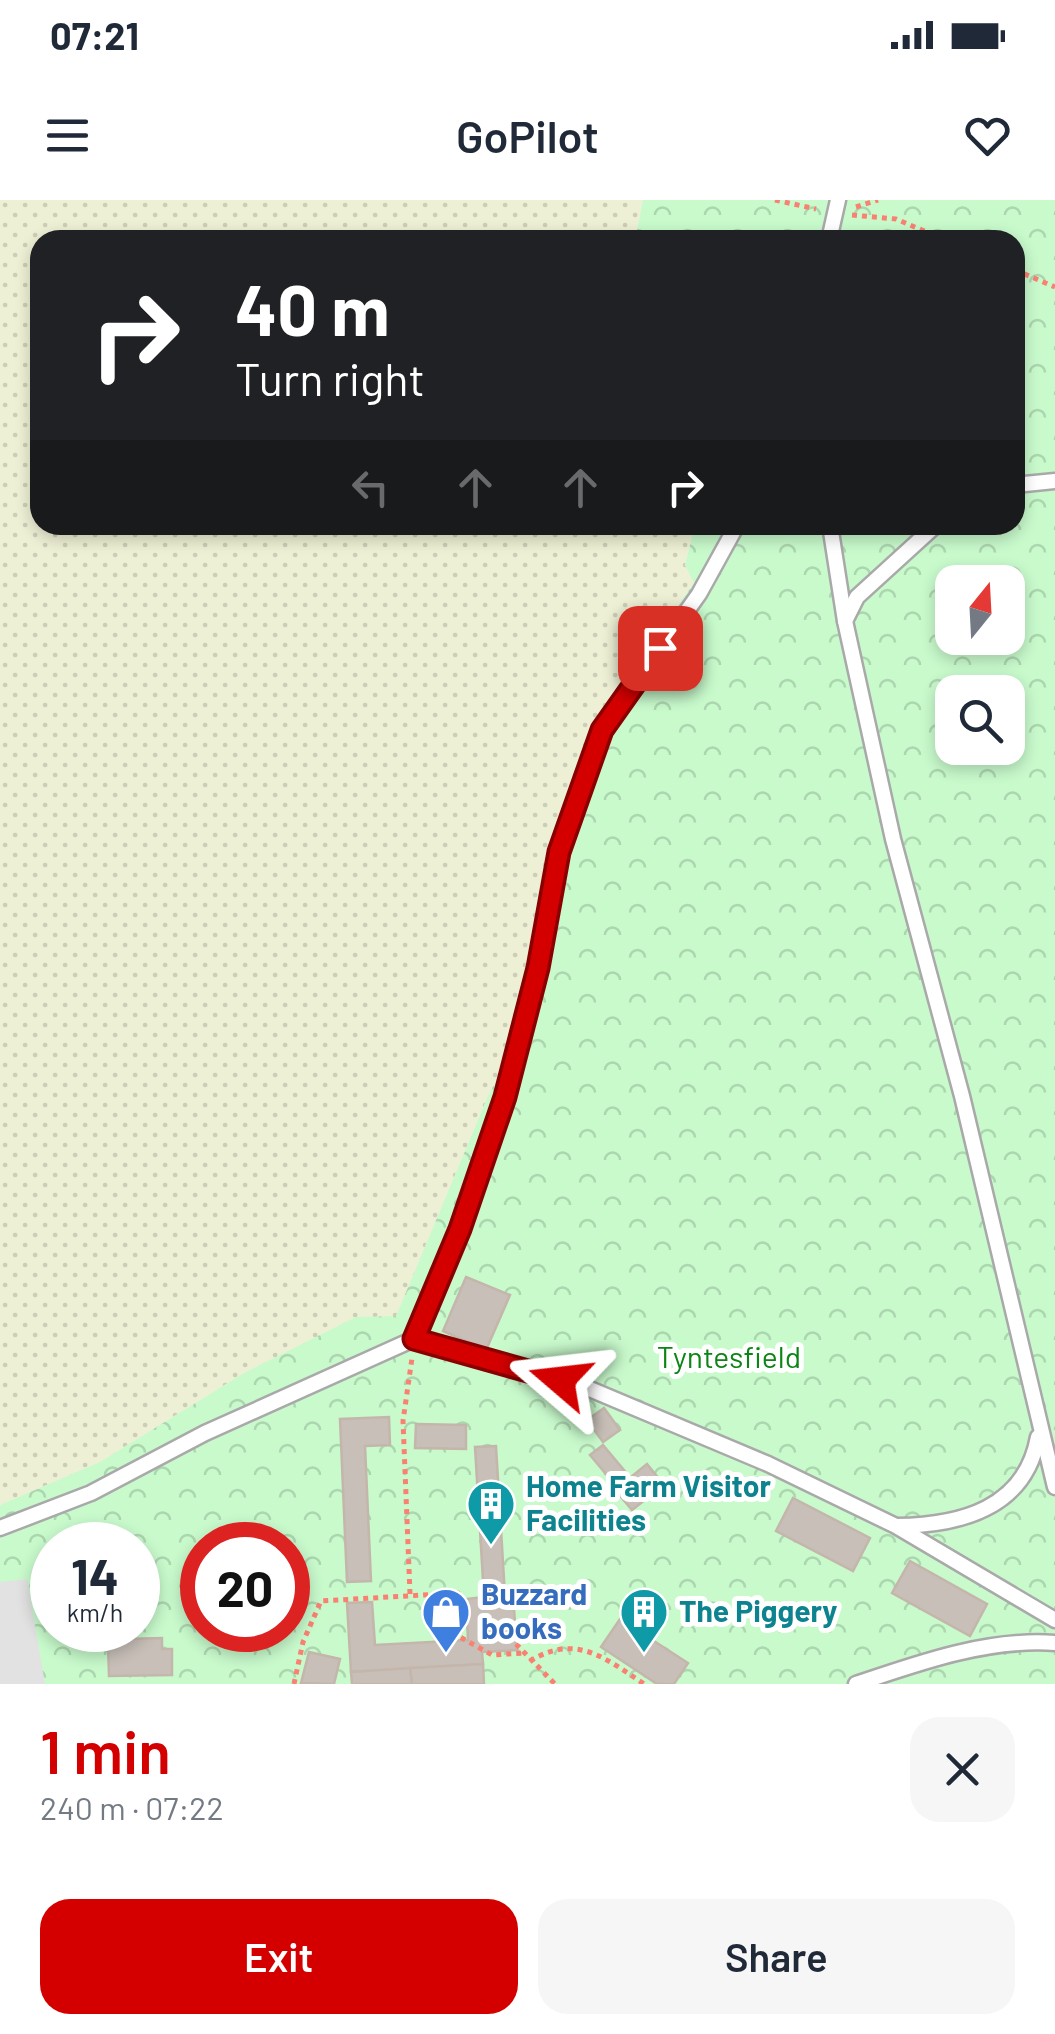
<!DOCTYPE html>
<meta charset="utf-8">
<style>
:root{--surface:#fff;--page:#f6f6f7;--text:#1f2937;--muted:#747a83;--accent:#d40000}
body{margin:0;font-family:Barlow,sans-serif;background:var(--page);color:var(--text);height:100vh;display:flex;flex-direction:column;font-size:38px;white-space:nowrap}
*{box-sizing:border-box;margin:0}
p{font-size:32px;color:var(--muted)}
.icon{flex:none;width:55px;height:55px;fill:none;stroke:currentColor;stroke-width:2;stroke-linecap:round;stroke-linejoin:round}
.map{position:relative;height:1484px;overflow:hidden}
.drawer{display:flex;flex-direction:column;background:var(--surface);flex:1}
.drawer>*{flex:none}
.banner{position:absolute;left:30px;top:30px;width:995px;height:305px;border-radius:30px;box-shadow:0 5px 15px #0003;background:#202124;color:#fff;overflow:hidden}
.needle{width:65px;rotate:18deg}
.fabs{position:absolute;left:935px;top:365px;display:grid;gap:20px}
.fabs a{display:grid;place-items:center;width:90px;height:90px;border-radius:20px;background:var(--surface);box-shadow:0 5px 15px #0003;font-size:50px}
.speed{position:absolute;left:30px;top:1322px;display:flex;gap:20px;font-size:50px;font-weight:700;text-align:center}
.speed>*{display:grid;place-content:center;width:130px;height:130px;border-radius:50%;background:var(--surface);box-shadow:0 5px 15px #0003;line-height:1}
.speed small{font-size:25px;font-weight:400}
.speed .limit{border:15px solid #d22;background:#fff;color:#111}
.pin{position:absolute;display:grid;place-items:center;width:85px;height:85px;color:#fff;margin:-42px;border-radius:20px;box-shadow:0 5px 15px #0006}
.me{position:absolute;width:110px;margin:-55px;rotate:287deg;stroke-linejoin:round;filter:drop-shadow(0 0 8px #0008)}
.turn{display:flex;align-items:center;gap:35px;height:210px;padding:0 40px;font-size:45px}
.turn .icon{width:130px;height:130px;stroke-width:2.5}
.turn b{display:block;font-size:70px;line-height:85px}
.lanes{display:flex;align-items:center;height:95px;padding:0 40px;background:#0003;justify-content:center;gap:50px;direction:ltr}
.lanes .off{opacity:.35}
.round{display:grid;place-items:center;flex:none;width:105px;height:105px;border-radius:30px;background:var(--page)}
.headline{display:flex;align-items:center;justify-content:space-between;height:170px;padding:0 40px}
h1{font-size:60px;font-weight:600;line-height:75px;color:var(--accent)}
.cta{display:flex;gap:20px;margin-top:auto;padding:20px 40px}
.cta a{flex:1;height:115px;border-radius:30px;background:var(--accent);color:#fff;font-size:40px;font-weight:600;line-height:115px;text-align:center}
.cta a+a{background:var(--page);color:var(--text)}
.status{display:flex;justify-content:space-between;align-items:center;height:70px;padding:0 50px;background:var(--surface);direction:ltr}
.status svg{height:28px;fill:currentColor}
header{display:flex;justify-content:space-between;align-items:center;height:130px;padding:0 40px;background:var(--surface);font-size:45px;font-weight:600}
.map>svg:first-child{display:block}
</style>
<div class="status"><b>07:21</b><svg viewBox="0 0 49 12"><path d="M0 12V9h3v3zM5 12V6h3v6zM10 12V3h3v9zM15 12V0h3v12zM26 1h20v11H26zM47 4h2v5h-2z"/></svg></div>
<header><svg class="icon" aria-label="menu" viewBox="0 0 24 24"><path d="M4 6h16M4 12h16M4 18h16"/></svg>GoPilot<svg class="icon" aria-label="heart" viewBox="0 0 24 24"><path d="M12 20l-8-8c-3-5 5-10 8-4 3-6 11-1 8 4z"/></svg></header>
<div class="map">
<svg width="1055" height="1484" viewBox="0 0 1055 1484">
<defs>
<pattern id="farmland-dots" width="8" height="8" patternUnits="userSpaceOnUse" patternTransform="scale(2.5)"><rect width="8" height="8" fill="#eef0d5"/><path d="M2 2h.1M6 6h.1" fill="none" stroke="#ccceb7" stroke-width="1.8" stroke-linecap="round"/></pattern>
<pattern id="park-crowns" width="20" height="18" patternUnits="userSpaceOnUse" patternTransform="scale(2.5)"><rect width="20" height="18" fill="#c8facc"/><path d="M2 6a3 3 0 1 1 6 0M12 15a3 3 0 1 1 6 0" fill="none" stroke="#acd6af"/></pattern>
</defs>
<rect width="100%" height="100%" fill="#f2efe9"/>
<path fill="url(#farmland-dots)" d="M 0,0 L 643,0 L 635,40 L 40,40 L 40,325 L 695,325 L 685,365 L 694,383 L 591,528 L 547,662 L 511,852 L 488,896 L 396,1116 L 244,1173 L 100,1262 L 0,1305 Z"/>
<path fill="url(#park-crowns)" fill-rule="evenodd" d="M 643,0 L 1055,0 L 1055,1484 L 0,1484 L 0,1305 L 100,1262 L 244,1173 L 356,1117 L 396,1116 L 488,896 L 511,852 L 548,662 L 591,528 L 694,383 L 685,365 L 695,325 L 1015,325 L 1015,40 L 635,40 ZM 952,382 L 1008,382 L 1008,438 L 952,438 ZM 952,492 L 1008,492 L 1008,548 L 952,548 ZM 52,1345 L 138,1345 L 138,1430 L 52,1430 ZM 202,1345 L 288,1345 L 288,1430 L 202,1430 Z"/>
<path fill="#e2e2e2" d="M 27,1379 L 45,1484 L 0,1484 L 0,1382 Z"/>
<g fill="#c7bfb8" stroke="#c4b6ab" stroke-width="2.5">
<path d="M 466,1077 L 510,1095 L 486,1150 L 443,1131 Z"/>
<path d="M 604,1208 L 620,1230 L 603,1242 L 587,1220 Z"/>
<path d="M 389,1217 L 390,1245 L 365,1246 L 371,1381 L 347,1382 L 340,1219 Z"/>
<path d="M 416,1224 L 466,1225 L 466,1249 L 415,1248 Z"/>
<path d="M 603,1245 L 629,1276 L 616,1286 L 590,1255 Z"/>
<path d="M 496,1246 L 505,1396 L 513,1396 L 517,1450 L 482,1452 L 483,1464 L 351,1472 L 347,1403 L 372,1402 L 375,1445 L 468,1440 L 466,1399 L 484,1397 L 475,1247 Z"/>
<path d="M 647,1264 L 664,1285 L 632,1310 L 615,1290 Z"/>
<path d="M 793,1298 L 870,1338 L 853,1371 L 776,1331 Z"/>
<path d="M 910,1361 L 987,1404 L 970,1436 L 892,1393 Z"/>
<path d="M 620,1419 L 688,1463 L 674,1484 L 657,1484 L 601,1447 Z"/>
<path d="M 112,1430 L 124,1430 L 124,1439 L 162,1438 L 162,1449 L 172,1449 L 172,1475 L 109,1476 L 108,1445 L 113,1445 Z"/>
<path d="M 309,1452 L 340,1459 L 334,1484 L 301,1483 Z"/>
<path d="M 483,1464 L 484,1484 L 412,1484 L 410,1468 Z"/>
<path d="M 410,1468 L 412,1484 L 352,1484 L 351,1472 Z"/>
</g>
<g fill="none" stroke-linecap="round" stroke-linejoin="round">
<g stroke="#a9a9a9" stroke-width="19">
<g id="lane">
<path d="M 829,40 L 838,0"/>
<path d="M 1015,285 L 1055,281"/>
<path d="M 830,325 L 845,421 L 893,639 L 962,896 L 1055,1287"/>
<path d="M 845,421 L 857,397 L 936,325"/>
<path d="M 414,1139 L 460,1029 L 505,897 L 539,767 L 559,652 L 602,530 L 699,394 L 737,325"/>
<path d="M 897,1326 C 960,1325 1025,1309 1038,1237"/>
<path d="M 0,1328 L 91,1293 L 205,1233 L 414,1139 L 585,1187 L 768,1264 L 896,1326 L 1055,1420"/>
<path d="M 856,1484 C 918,1463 988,1438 1055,1443"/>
</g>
</g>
<g stroke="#fa8072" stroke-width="5" stroke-dasharray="5 5" stroke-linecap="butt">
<path d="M 775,0 L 816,9"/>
<path d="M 856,7 L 878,0"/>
<path d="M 852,15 L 896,19 L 945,40"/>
<path d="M 1015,70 L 1055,87"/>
<path d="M 410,1394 L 403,1221 L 412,1158"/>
<path d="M 516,1444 L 555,1484"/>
<path d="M 530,1461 C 576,1433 605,1458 644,1484"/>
<path d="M 294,1484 L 303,1442 L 321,1401 L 458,1393 L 460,1437 L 492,1455 L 524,1453"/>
</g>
<use href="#lane" stroke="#fff" stroke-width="14"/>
</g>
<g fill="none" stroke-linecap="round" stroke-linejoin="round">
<g stroke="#8a0000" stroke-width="25">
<path id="route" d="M 560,1180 L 414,1139 L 460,1029 L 505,897 L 538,768 L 559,652 L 602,530 L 660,448"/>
</g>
<use href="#route" stroke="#d40000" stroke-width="18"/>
</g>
<defs>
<g id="building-pin" transform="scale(2.5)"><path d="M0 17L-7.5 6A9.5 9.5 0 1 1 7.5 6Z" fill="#0f9aa8" stroke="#fff"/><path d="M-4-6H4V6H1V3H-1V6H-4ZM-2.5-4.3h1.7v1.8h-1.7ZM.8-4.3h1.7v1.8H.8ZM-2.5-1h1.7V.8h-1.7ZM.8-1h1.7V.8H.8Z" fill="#fff"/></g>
<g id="shop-pin" transform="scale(2.5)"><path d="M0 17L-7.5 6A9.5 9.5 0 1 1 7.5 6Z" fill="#3f7fe0" stroke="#fff"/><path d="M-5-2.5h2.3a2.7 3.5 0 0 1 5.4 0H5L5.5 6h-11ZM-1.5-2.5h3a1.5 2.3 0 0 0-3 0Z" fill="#fff"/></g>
</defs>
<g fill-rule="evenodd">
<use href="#building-pin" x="491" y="1304"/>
<use href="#shop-pin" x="446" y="1412"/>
<use href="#building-pin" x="644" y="1412"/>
</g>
<g text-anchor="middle" stroke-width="10" stroke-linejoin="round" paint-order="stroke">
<g font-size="30" fill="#0c8416" stroke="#fff">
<text x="729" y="1168">Tyntesfield</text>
</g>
<g font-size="30" font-weight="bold" fill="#0d838f" stroke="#fff" text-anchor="start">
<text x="526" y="1297">Home Farm Visitor<tspan x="526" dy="34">Facilities</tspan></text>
<text x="679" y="1422">The Piggery</text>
</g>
<g font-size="30" font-weight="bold" fill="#366cbe" stroke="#fff" text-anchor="start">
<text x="481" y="1405">Buzzard<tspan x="481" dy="34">books</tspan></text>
</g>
</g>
</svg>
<div class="fabs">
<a><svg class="needle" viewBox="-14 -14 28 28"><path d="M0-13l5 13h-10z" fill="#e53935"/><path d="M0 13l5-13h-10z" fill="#747a83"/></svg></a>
<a><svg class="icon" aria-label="search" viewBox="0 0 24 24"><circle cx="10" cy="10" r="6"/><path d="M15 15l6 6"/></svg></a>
</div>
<div class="speed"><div>14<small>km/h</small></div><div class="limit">20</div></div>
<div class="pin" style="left:660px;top:448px;background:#d93025"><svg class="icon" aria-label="arrive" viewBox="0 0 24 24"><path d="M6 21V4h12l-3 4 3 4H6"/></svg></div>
<svg class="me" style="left:560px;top:1180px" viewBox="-20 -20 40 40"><path d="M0-17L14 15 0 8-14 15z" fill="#d40000" stroke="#fff" stroke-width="4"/></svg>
<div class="banner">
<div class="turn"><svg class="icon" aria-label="right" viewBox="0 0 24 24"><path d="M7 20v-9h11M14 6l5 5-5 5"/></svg><div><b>40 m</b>Turn right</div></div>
<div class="lanes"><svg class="icon off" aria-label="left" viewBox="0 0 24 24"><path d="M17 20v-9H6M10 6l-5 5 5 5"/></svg><svg class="icon off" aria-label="ahead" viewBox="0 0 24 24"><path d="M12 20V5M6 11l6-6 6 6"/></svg><svg class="icon off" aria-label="ahead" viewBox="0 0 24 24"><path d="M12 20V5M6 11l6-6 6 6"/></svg><svg class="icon" aria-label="right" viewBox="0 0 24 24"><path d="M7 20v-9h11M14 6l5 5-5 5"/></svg></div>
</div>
</div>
<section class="drawer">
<div class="headline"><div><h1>1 min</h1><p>240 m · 07:22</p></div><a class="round"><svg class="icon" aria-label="close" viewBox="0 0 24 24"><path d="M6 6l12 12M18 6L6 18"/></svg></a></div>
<div class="cta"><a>Exit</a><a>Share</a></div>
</section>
